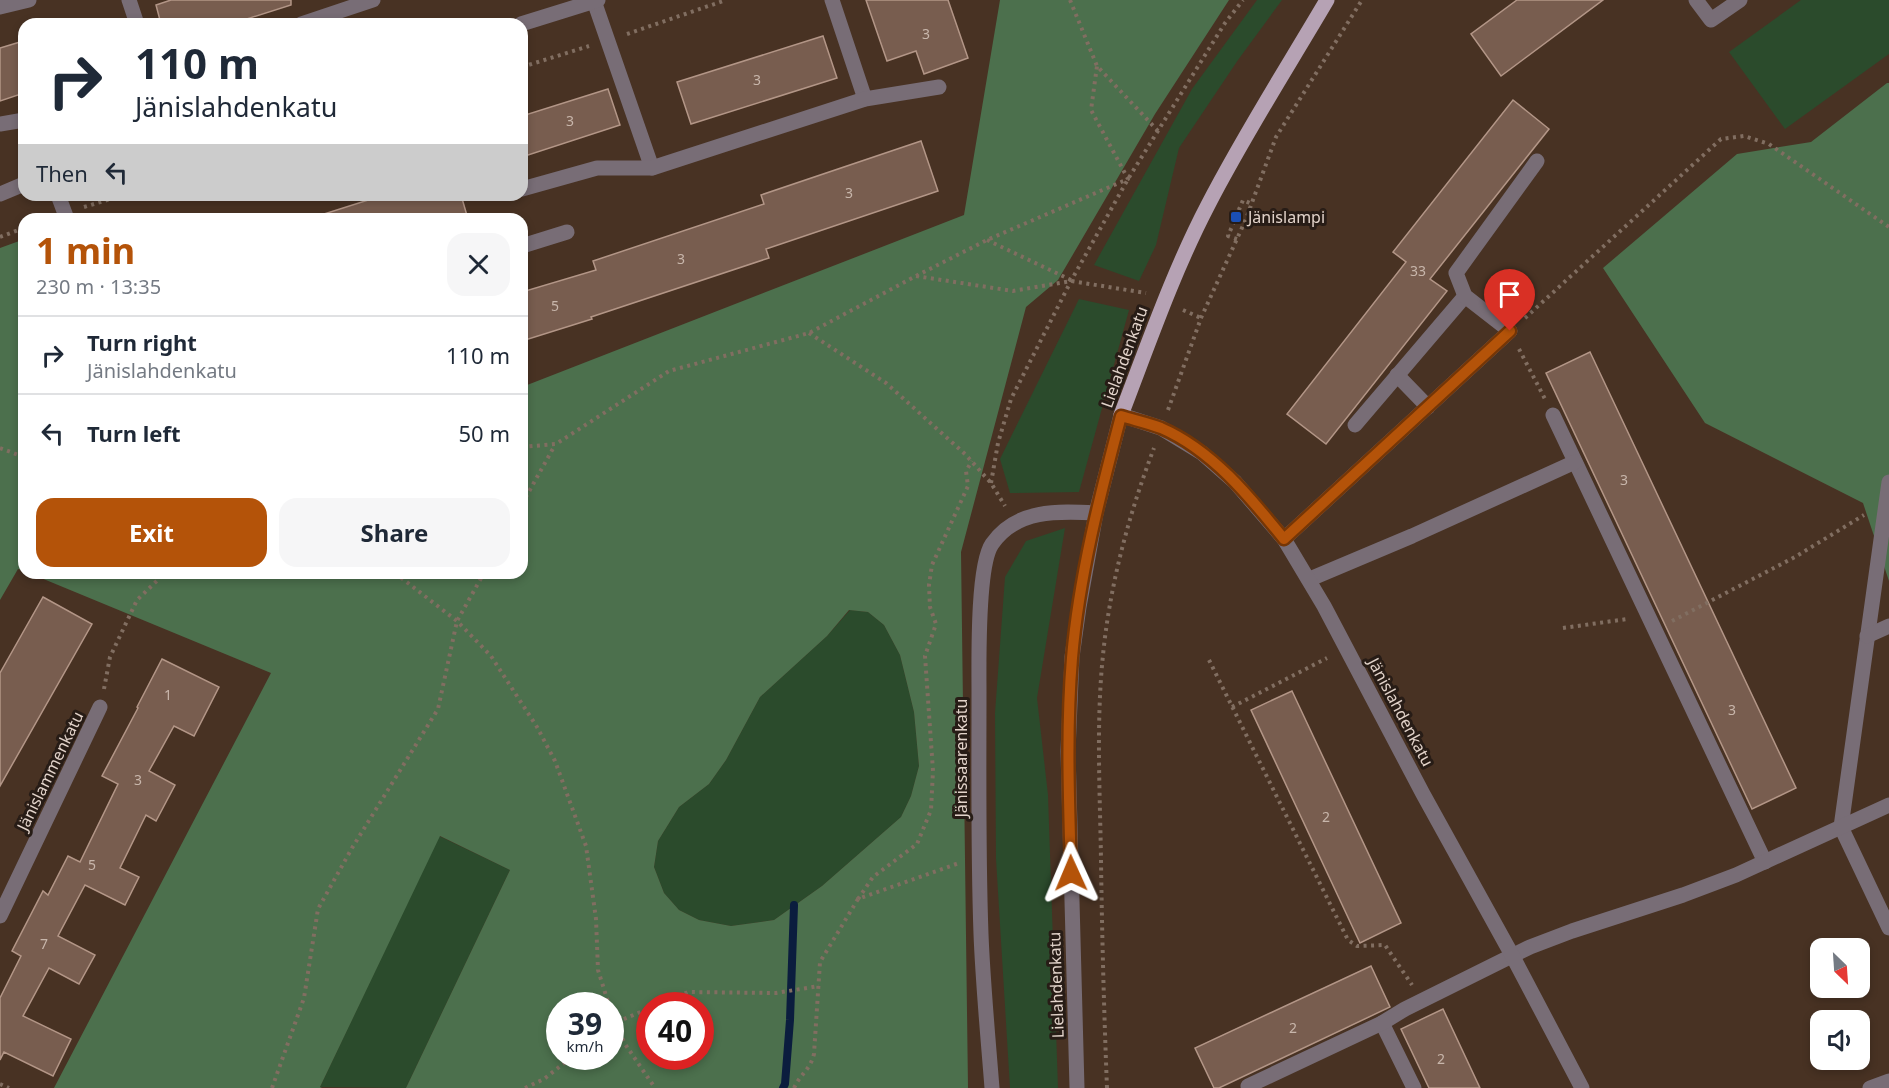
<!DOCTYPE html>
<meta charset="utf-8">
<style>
:root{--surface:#fff;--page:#f6f6f7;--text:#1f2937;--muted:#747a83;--line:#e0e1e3;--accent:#b45309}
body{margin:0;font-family:"Noto Sans",sans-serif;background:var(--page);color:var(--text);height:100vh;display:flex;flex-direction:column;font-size:22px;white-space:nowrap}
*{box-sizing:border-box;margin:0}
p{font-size:20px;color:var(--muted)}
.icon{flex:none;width:33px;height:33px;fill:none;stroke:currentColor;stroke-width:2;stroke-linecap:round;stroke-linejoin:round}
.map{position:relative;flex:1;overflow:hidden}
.panel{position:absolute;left:18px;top:213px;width:510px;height:366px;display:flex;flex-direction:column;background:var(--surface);border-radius:18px;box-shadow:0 3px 9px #0003}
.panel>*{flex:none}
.banner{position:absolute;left:18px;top:18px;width:510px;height:183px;border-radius:18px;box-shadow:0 3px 9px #0003;background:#fff;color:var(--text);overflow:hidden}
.needle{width:39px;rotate:155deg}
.tools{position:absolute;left:1810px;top:938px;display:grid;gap:12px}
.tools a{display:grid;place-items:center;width:60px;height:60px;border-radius:12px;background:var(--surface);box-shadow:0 3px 9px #0003;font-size:30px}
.speed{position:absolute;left:546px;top:992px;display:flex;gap:12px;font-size:30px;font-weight:700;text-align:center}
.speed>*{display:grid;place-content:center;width:78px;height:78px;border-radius:50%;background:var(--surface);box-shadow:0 3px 9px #0003;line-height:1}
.speed small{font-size:15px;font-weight:400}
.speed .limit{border:9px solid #d22;background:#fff;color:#111}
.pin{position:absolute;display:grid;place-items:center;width:51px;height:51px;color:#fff;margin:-62px -26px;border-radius:50% 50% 50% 0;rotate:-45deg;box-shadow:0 0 6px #0007}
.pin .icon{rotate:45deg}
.me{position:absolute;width:66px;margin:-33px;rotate:359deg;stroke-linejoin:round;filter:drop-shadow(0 0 4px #0008)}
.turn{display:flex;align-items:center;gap:21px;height:126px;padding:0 18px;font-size:27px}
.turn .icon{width:78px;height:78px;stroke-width:2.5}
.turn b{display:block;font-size:42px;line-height:51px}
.then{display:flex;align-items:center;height:57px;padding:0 18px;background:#0003;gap:12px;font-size:22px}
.round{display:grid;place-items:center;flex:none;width:63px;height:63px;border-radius:18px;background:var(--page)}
.head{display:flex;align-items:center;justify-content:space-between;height:102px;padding:0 18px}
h1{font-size:36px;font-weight:700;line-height:45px;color:var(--accent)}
.primary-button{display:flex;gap:12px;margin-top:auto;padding:12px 18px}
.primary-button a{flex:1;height:69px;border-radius:18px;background:var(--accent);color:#fff;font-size:24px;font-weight:700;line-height:69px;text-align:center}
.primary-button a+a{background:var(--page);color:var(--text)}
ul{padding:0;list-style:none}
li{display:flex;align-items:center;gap:18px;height:78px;padding:0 18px;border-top:2px solid var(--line)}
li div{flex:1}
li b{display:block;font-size:22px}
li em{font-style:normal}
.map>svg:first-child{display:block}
</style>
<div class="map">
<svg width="1889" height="1088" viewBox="0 0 1889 1088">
<rect width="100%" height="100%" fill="#483223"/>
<g fill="#2b4b2c">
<path d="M 1257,0 L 1282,0 L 1238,60 L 1179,148 L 1156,245 L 1139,281 L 1094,265 L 1192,89 Z"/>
<path d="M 1801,0 L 1889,0 L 1889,54 L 1785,129 L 1729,52 Z"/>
<path d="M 1079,299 L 1129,310 L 1079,492 L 1010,493 L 1000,459 Z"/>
<path d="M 1065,528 L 1037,698 L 1048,795 L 1058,1088 L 1010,1088 L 996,859 L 995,713 L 1005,577 L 1026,541 Z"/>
<path d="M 850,610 L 868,612 L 884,625 L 900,655 L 914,712 L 919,766 L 911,796 L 901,817 L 822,886 L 774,920 L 731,926 L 699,920 L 679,910 L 664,893 L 654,867 L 658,841 L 679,807 L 709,784 L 726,760 L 760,697 L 827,636 Z"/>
<path d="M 439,836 L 510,870 L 406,1088 L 320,1087 Z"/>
</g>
<g fill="#4c704d" fill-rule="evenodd">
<path d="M 1000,0 L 1229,0 L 1155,114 L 1058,280 L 1026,307 L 961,552 L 968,1088 L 406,1088 L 510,870 L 440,836 L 320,1087 L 322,1088 L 54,1088 L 271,673 L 29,573 L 522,573 L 522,387 L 964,215 ZM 849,610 L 868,612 L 884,625 L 900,655 L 914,712 L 919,766 L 911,796 L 901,817 L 822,886 L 774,920 L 731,926 L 699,920 L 679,910 L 664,893 L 654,867 L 658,841 L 679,807 L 709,784 L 726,760 L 760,697 L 827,636 ZM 560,1005 L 610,1005 L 610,1056 L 560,1056 ZM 650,1005 L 700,1005 L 700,1056 L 650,1056 Z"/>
<path d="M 1887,83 L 1889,83 L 1889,581 L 1863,503 L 1705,423 L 1603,268 L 1737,154 L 1811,142 Z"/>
<path d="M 22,240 L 24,244 L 24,571 L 18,569 L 0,600 L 0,248 Z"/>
</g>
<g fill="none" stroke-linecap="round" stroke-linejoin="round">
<path stroke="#0b1d3e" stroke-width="8" d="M 783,1088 L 785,1084 L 790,1020 L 794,905"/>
</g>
<g fill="#785d4f" stroke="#b39687" stroke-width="1.5">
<path d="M 171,0 L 291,0 L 291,5 L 231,24 L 161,24 L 156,5 Z"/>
<path d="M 866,0 L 948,0 L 968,58 L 924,74 L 916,51 L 887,61 Z"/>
<path d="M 1517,0 L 1603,0 L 1501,76 L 1471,34 Z"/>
<path d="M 823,36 L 837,78 L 691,124 L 677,82 Z"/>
<path d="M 20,42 L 24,56 L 24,93 L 0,101 L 0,48 Z"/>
<path d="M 608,89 L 620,125 L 522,157 L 522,116 Z"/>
<path d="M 1513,100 L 1549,129 L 1430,279 L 1447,291 L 1326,444 L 1287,414 L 1406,262 L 1393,252 Z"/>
<path d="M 921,141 L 938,191 L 766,249 L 769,258 L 591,317 L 592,319 L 522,341 L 522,292 L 596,270 L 593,261 L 764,204 L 761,195 Z"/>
<path d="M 384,195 L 461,195 L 468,219 L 325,219 L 324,214 Z"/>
<path d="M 1590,352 L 1796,788 L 1752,809 L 1546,373 Z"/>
<path d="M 43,597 L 92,624 L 0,786 L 0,673 Z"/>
<path d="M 162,659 L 219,687 L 194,736 L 174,726 L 149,771 L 175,785 L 156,821 L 146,815 L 120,868 L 139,877 L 125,905 L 85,885 L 58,936 L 95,955 L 79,984 L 49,968 L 23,1016 L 71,1039 L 53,1076 L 4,1052 L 0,1060 L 0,998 L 21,956 L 12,951 L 43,891 L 48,895 L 68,856 L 80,862 L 118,784 L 102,776 L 138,708 L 137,707 Z"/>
<path d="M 1292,691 L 1401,923 L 1360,943 L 1251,710 Z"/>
<path d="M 1371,966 L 1390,1007 L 1219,1088 L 1214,1088 L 1195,1048 Z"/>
<path d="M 1443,1009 L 1480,1088 L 1429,1088 L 1401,1029 Z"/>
</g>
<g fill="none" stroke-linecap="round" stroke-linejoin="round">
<g stroke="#816e61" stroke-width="4" stroke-dasharray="3 4.5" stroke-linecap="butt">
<path d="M 1070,0 L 1097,66 L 1158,131"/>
<path d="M 627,34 L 726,0"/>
<path d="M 522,67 L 589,46"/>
<path d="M 84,207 L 124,195"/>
<path d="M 0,237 L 24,228"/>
<path d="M 1237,239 L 1228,236 L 1243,200 L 1252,204"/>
<path d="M 987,240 L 1071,280"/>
<path d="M 916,276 L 987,240 L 1128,179 L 1091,110 L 1097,66"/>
<path d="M 1183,310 L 1201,318"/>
<path d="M 1525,318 L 1721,139 L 1744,136 L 1769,144 L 1889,227"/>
<path d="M 809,333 L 886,383 L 965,454 L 991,483 L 1005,506"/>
<path d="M 1519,349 L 1545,399"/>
<path d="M 1168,410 L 1201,318 L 1246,219 L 1276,137 L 1362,0"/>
<path d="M 522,447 L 556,444 L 669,371 L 809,333 L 916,276 L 1013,291 L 1071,281 L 1146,293"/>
<path d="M 0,448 L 24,457"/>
<path d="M 991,483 L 998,443 L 1011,399 L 1071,281 L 1128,179 L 1225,23 L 1243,0"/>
<path d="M 522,504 L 555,445"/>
<path d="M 395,573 L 457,621 L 491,656 L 537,727 L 555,761 L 586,846 L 596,919 L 598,970 L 609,1005"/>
<path d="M 1672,621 L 1795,557 L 1864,515"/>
<path d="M 1563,628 L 1627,619"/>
<path d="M 1209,660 L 1348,940 L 1357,946 L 1385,945 L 1412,985"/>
<path d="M 104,689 L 110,657 L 137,600 L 165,573"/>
<path d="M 1232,707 L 1327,658"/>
<path d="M 858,899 L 873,877 L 917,844 L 931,810 L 933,771 L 925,656 L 936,624 L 930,607 L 929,585 L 932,565 L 968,486 L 966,471 L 972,461"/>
<path d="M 657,1005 L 688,992 L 776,993 L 819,986"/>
<path d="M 610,1011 L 625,1044 L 655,1088"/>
<path d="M 610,1025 L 650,1008"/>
<path d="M 0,1084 L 9,1088"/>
<path d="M 272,1088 L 304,998 L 318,909 L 352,848 L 438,709 L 457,621 L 484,573"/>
<path d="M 525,1088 L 544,1079 L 573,1056"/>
<path d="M 794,1088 C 801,1073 810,1070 814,1054 L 820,962 L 858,899 L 959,863"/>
<path d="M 1107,1088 C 1104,1012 1102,936 1101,860 C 1100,792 1096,723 1103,655 C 1110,584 1129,514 1154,448"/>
</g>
<g stroke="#786d76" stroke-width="15">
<path d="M 129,0 L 137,24"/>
<path d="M 832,0 L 865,99"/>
<path d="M 1696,0 L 1711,20 L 1740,0"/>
<path d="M 594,1 L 652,168"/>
<path d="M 0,7 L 29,0"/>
<path d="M 301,24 L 373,0"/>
<path d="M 521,24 L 598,0"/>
<path d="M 0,124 L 24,120"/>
<path d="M 522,189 L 597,168 L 652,168 L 865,99 L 939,87"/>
<path d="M 0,194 L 24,184"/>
<path d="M 58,195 L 67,219"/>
<path d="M 522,246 L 567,232"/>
<path d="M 1397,375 L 1428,407"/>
<path d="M 1553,415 L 1765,862"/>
<path d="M 1355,425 L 1465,296"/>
<path d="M 1889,482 L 1841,827 L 1889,928"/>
<path d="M 1284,539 L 1510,331 L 1465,296 L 1456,273 L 1537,161"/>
<path d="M 1310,579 L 1412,536 L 1575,462"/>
<path d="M 1867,636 L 1889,626"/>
<path d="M 0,916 L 100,707"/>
<path d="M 1382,1023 L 1414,1088"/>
<path d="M 1248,1086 L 1382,1023 L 1405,1009 L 1530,947 L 1572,931 L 1683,895 L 1736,875 L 1889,805"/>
<path d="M 992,1088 C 988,1037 983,985 981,934 C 978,853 979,773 979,692 C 979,662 977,566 992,544 C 1016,509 1058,511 1096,513"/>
<path d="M 1077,1088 L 1068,751 L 1072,657 L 1079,607 L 1096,513 L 1121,415 L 1161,428 L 1202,453 L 1235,482 L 1284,539 L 1324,606 L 1423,794 L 1512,955 L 1582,1088"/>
<path d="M 1870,1088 L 1889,1081"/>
</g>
<path stroke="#b6a2b4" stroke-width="15" d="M 1121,415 C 1148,345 1173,272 1208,205 C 1244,135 1287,68 1327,0"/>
</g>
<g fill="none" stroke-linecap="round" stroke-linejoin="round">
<g stroke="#753606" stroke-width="15">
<path id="route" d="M 1071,873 C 1069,802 1066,730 1072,658 C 1079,576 1100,495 1121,416 C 1134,420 1148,423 1161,428 C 1212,450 1250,497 1284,539 L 1510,331"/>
</g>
<use href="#route" stroke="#b45309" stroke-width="10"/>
</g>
<rect fill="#1a4fb4" stroke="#271c16" stroke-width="2" x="1230" y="211" width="12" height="12" rx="3"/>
<g text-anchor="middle" stroke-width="6" stroke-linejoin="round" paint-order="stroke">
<g font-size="14" fill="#c8b6ab">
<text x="926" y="39">3</text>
<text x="757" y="85">3</text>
<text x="570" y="126">3</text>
<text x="849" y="198">3</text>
<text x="681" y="264">3</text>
<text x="1418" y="276">33</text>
<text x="555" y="311">5</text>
<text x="1624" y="485">3</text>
<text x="168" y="700">1</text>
<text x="1732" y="715">3</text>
<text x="138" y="785">3</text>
<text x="1326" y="822">2</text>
<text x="92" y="870">5</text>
<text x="44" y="949">7</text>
<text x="1293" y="1033">2</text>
<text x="1441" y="1064">2</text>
</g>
<g font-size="16" fill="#e2d3ca" stroke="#271c16" text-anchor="start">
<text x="1248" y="223">Jänislampi</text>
</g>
<g font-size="16" fill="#e2d3ca" stroke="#271c16">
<text transform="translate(1124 357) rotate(-70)" y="6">Lielahdenkatu</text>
<text transform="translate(1401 712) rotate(62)" y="6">Jänislahdenkatu</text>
<text transform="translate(961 758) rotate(-90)" y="6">Jänissaarenkatu</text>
<text transform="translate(50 771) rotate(-64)" y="6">Jänislammenkatu</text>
<text transform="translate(1056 985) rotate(-92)" y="6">Lielahdenkatu</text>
</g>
</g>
</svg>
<div class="tools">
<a><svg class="needle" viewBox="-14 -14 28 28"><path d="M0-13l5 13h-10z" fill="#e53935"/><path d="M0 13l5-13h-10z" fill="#747a83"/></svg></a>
<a><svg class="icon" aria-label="sound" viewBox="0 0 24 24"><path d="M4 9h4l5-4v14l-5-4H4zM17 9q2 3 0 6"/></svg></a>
</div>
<div class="speed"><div>39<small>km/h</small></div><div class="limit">40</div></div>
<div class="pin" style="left:1510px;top:331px;background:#d93025"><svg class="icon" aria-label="arrive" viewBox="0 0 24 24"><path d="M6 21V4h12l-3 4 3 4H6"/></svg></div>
<svg class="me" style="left:1071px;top:873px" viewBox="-20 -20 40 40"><path d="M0-17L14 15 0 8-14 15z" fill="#b45309" stroke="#fff" stroke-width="4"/></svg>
<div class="banner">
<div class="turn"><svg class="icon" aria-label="right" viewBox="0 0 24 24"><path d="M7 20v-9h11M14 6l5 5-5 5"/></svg><div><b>110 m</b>Jänislahdenkatu</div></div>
<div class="then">Then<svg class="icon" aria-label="left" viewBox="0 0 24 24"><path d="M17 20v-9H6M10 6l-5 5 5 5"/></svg></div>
</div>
<section class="panel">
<div class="head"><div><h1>1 min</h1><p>230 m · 13:35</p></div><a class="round"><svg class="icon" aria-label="close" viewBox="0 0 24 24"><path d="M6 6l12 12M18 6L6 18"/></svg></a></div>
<ul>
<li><svg class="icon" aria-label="right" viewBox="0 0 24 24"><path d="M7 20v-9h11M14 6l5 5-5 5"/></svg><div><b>Turn right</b><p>Jänislahdenkatu</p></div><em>110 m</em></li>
<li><svg class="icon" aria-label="left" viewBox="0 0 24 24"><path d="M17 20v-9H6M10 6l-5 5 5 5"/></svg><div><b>Turn left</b></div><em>50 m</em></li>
</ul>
<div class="primary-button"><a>Exit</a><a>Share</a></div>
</section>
</div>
